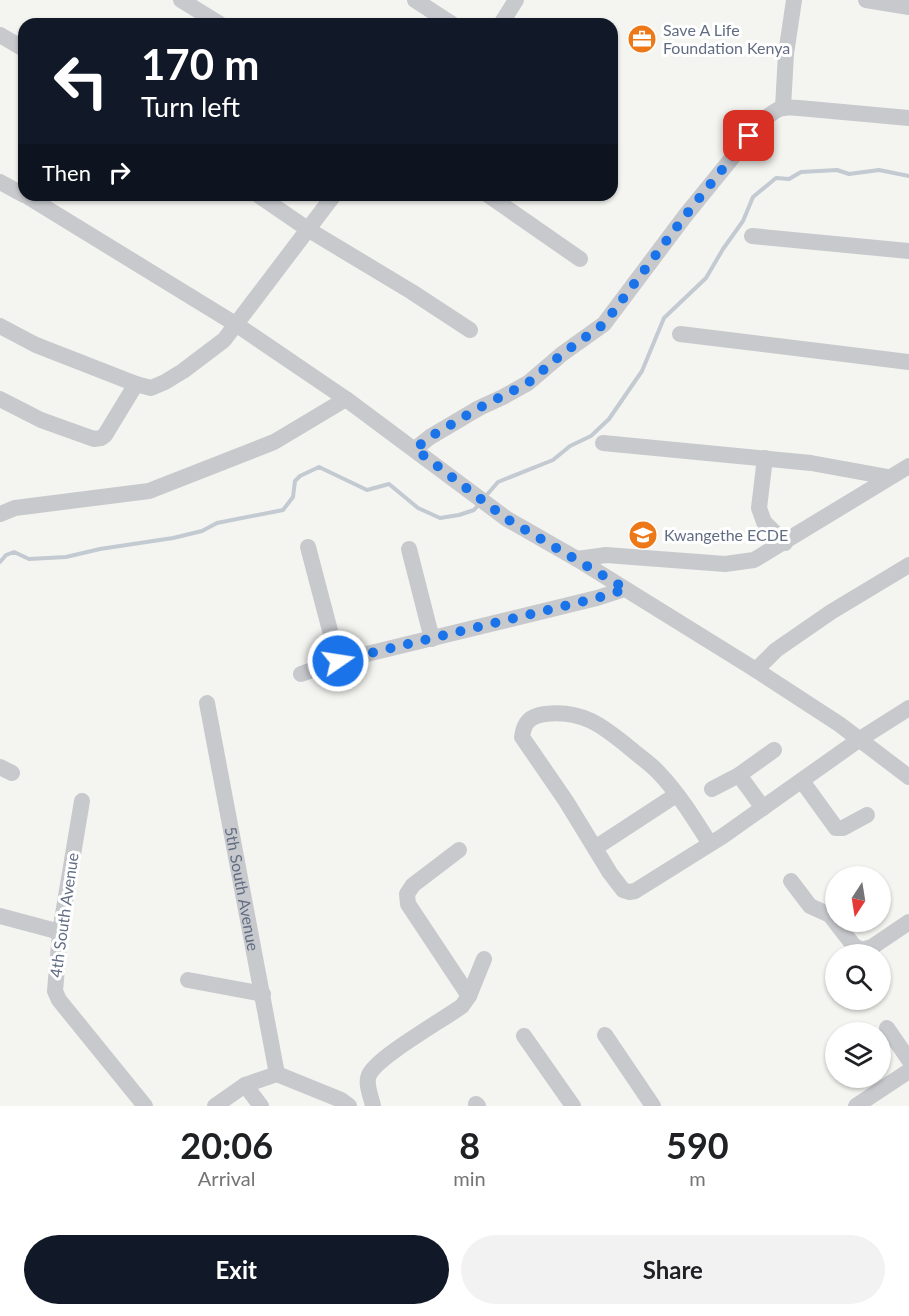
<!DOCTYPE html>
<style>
:root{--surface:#fff;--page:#f2f2f2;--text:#202124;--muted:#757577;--accent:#111827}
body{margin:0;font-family:Lato,sans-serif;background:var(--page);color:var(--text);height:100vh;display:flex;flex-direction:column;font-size:22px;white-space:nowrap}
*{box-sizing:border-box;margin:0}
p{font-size:20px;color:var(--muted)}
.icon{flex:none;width:33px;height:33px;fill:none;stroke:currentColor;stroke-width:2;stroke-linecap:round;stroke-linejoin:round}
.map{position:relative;height:1106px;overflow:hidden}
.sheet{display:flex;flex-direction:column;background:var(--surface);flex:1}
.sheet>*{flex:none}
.banner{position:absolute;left:18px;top:18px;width:600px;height:183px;border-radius:18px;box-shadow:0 2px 4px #0004;background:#111827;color:#fff;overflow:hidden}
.needle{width:39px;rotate:192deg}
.buttons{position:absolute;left:825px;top:866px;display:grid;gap:12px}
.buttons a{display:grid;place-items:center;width:66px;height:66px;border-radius:50%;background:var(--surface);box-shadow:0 2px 4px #0004;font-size:30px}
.pin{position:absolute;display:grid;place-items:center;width:51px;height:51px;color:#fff;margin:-26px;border-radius:12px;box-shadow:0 3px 9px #0006}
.me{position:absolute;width:66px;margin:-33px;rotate:77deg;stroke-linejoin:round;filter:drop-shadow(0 0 4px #0008)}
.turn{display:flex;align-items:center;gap:21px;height:126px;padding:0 24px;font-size:27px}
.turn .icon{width:78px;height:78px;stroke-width:2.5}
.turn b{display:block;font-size:42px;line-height:51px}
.then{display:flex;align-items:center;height:57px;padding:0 24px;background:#0003;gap:12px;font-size:22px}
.eta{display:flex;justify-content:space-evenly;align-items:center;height:102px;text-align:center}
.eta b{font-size:36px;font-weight:700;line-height:42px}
.button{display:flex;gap:12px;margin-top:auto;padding:12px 24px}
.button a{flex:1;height:69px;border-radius:36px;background:var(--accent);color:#fff;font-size:24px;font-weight:700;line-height:69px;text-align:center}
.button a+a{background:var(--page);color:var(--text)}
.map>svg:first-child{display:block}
</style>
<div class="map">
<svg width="909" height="1106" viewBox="0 0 909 1106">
<rect width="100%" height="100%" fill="#f4f5f0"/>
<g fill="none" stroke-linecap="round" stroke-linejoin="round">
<g stroke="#c3cad1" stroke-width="4">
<path d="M 485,497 L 498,482 L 553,460 L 570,446 L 591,436 L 609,419 L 642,371 L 664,318 L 706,278 L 723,249 L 743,221 L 753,197 L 776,178 L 789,179 L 801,172 L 837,170 L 849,174 L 879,170 L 909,176"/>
<path d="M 0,562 L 6,555 L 14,552 L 29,559 L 66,557 L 100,549 L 173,538 L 202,531 L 217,523 L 283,510 L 293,497 L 295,481 L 300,476 L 319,467 L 367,490 L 389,484 L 418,508 L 440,518 L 459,515 L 474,510 L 480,503"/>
</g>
<g stroke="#c7c9cd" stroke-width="16">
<path d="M 181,0 L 220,24"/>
<path d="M 415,0 L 452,24"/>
<path d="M 866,0 L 909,7"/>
<path d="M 501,24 L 516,0"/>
<path d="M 0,35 L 24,49"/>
<path d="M 783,107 L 786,54 L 794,0"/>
<path d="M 0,182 L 24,195"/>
<path d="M 25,195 L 237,325 L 346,399 L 507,519 L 577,559 L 756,670 L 839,724 L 909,777"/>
<path d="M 258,195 L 309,230 L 412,292 L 470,330"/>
<path d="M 488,195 L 580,259"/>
<path d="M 752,236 L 909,251"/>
<path d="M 0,326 L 36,345 L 136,384 L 151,388 L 165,382 L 183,371 L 224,340 L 334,195"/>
<path d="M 680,334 L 909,362"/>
<path d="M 0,399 L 41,420 L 94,439 L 101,438 L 105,435 L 136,384"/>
<path d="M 603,443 L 811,463 L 888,477"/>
<path d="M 415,449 L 430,437 L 479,408 L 503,397 L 528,383 L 562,354 L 604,324 L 685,216 L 762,121 C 777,109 780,106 799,108 L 909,118"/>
<path d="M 765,458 L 759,508 L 764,522 L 785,543"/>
<path d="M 0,514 L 15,508 L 149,491 L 274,442 L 346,399"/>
<path d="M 308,547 L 338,661"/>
<path d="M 409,549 L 432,639"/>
<path d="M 577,559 L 606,555 L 725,564 L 754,560 L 909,466"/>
<path d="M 756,670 L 776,650 L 831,612 L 909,565"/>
<path d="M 301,674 L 338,661 L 597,598 L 625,589"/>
<path id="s1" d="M 207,703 L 277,1074"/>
<path d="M 0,767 L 12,773"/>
<path d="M 739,775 L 763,808"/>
<path d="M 802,781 L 836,828 L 843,828 L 867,815"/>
<path d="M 712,789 L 739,775 L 774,750"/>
<path d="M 82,801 L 60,932 L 55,991 L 59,1000 L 145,1106"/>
<path d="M 710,844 C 695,820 679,794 659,773 C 651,764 640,757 631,749 C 604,727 583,709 545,714 C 530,716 524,722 522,737 L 566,801 L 610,873 L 623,890 L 629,892 L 635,891 L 723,836 L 860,739 L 909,708"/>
<path d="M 595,848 L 676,795"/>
<path d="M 459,850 L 413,885 L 407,894 L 408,904 L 469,996"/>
<path d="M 791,881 L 810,906 L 830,915 L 854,946 L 862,950 L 872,947 L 909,922"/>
<path d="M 0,916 L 60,932"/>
<path d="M 188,980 L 263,994"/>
<path d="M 887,1028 L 909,1060"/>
<path d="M 605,1035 L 653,1106"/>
<path d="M 524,1036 L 573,1106"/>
<path d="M 245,1085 L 261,1106"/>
<path d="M 476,1104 L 478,1106"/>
<path d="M 215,1106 L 245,1085 L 277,1074 L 341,1100 L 349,1106"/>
<path d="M 373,1106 C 371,1096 365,1084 369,1075 C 377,1057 443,1020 462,1006 L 469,996 L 484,959"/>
<path d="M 856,1106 L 909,1071"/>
</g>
</g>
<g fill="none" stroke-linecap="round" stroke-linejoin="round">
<path stroke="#1a73e8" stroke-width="10" stroke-dasharray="0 18" d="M 338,661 L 597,598 L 626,589 L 507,519 L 415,449 L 430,437 L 479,408 L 528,383 L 562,354 L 604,324 L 685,216 L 749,136"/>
</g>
<defs>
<g id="office-disc" transform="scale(1.5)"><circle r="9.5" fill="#ed7818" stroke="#fff"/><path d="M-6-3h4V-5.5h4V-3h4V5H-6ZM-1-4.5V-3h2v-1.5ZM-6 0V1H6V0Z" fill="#fff"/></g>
<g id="school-disc" transform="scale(1.5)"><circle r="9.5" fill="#ed7818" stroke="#fff"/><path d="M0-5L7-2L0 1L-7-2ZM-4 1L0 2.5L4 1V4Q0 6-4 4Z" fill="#fff"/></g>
</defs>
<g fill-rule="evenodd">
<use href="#office-disc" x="642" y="39"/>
<use href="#school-disc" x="643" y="535"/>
</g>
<g text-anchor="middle" stroke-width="6" stroke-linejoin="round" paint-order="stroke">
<g font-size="16" fill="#626d83" stroke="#fff" text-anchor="start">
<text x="663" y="36">Save A Life<tspan x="663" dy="18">Foundation Kenya</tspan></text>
<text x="664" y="541">Kwangethe ECDE</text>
</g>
<g font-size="16" fill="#626d83" stroke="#fff">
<text dy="6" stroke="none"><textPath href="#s1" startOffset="189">5th South Avenue</textPath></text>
<text transform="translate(64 915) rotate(-82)" y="6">4th South Avenue</text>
</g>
</g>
</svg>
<div class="buttons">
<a><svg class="needle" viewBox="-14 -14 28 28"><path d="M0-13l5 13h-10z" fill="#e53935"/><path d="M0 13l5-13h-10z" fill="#757577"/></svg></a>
<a><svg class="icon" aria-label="search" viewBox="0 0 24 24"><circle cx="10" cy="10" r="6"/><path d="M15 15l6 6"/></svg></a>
<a><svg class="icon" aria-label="layers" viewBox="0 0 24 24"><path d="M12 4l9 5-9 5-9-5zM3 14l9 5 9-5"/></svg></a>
</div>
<div class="pin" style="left:749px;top:136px;background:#d93025"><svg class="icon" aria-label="arrive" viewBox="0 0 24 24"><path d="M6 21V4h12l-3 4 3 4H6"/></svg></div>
<svg class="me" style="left:338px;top:661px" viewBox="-20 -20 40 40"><circle r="17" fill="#1a73e8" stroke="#fff" stroke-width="3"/><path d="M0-11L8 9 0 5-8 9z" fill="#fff"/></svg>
<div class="banner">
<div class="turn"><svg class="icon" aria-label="left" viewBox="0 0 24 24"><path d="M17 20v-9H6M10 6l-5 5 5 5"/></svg><div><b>170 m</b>Turn left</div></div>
<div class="then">Then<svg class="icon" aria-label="right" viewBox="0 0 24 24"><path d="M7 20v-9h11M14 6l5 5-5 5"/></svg></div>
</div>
</div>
<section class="sheet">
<div class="eta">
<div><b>20:06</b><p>Arrival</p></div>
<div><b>8</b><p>min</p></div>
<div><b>590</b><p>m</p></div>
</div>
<div class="button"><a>Exit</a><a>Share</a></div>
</section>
